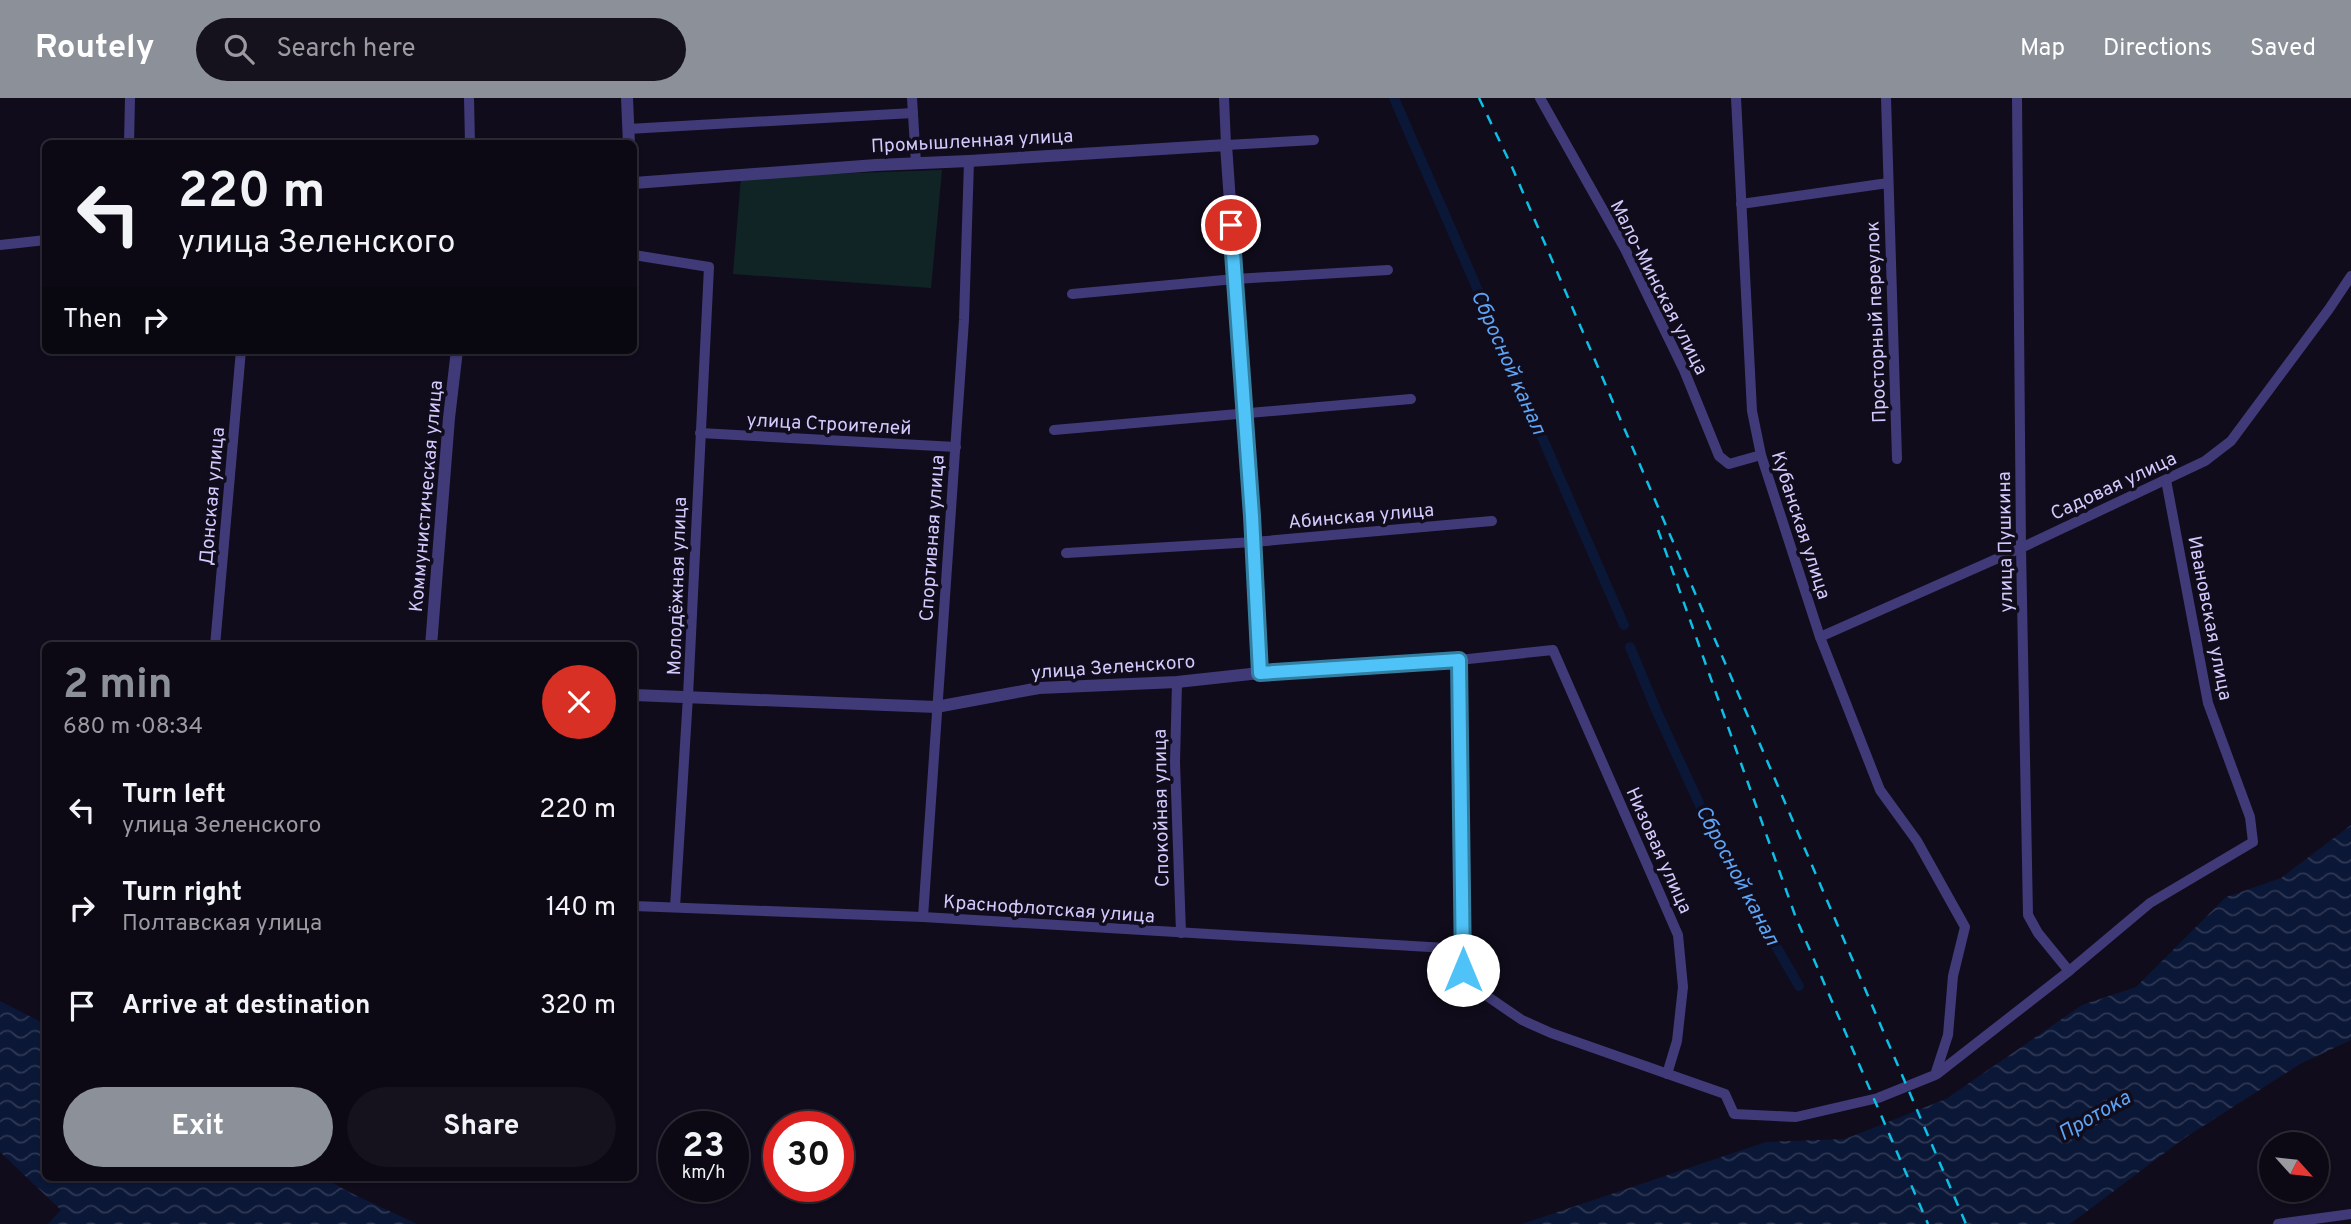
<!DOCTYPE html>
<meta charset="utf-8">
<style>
:root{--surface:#0c0914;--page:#15121d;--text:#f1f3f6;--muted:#9a9aa0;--line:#2c2a34;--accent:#8c9099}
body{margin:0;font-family:Overpass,sans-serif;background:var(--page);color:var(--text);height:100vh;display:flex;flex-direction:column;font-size:26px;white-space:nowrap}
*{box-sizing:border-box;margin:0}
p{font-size:23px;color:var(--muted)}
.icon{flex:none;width:38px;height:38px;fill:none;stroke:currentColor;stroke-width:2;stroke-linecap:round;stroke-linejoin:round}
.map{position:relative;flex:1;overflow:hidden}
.side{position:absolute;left:42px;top:544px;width:595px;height:539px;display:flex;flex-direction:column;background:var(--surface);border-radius:10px;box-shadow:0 2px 5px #0004,0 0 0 2px var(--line)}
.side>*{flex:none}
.top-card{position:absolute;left:42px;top:42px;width:595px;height:214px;border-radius:10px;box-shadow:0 2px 5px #0004,0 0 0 2px var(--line);background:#0c0914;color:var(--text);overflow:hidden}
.needle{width:46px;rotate:117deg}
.tools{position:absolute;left:2259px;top:1034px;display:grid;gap:14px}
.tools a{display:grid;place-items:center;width:70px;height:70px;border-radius:50%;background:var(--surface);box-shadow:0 2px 5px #0004,0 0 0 2px var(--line);font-size:35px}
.speed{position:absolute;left:658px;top:1013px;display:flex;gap:14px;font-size:35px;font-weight:700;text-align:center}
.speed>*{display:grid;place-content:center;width:91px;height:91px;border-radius:50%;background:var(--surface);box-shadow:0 2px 5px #0004,0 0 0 2px var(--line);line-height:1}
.speed small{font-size:18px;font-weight:400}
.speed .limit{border:10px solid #d22;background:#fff;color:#111}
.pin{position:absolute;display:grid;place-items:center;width:60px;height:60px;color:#fff;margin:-30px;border:4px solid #fff;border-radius:50%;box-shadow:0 2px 7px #0007}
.me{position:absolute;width:77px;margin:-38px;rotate:0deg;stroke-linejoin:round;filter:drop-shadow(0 0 5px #0008)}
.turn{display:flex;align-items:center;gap:24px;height:147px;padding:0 21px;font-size:32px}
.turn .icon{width:91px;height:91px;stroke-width:2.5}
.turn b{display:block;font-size:49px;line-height:60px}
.then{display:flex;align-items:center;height:66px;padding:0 21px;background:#0003;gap:14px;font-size:26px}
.round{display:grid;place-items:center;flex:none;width:74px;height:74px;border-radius:37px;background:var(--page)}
.headline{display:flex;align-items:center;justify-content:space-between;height:119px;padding:0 21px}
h1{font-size:42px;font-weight:700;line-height:52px;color:var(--accent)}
.primary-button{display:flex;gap:14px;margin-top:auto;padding:14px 21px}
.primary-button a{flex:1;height:80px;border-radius:42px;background:var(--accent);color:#fff;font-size:28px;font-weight:700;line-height:80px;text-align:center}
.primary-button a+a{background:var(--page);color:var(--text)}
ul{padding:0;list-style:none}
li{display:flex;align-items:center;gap:21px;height:98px;padding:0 21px}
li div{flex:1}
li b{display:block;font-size:26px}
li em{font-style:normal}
header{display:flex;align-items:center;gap:42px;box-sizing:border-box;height:98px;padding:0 35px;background:var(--accent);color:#fff}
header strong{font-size:33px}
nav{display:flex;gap:38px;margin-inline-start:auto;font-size:24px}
.search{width:490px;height:63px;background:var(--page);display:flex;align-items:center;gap:18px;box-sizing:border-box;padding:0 24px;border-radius:38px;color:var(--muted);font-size:26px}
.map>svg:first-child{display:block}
</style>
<header>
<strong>Routely</strong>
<div class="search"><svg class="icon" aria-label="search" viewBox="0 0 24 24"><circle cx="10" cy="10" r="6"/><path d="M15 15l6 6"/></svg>Search here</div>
<nav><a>Map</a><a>Directions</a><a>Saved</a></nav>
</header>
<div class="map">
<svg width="2351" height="1126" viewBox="0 0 2351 1126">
<defs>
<pattern id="water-waves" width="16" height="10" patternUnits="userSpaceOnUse" patternTransform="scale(1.75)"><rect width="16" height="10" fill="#0b1736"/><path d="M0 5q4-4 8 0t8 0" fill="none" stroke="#2e3754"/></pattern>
</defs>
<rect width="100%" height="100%" fill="#100c1b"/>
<path fill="#102425" d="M 942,72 L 931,190 L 733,176 L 741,79 Z"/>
<g fill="url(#water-waves)">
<path d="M 2351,727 L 2351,942 L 2300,966 L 2183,1041 L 2070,1126 L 1522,1126 L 1766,1044 L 1845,1041 L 1946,1001 L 2082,907 L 2136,889 L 2226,799 L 2281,780 Z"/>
<path d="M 0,903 L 45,926 L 46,1080 L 324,1080 L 351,1095 L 417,1126 L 48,1126 L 61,1112 L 0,1054 Z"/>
</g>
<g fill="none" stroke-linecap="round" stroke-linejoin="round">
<g stroke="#0b1736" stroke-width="10">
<path d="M 1394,0 L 1624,527"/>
<path d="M 1630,549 L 1657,614 L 1721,753 L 1799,888"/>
</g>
<g stroke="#403a78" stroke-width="10">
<path d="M 469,0 L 470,46"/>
<path d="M 912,0 L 916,65"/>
<path d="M 1224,0 L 1226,47 L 1314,42"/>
<path d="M 1540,0 L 1625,151 L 1684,272 L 1719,358 L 1729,366 L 1761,357"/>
<path d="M 1886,0 L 1897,361"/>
<path d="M 2017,0 L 2021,450 L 2028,817 L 2038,835 L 2069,873"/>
<path d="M 628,31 L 913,15"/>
<path d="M 129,46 L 130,0"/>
<path d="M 1741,106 L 1888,85"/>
<path d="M 0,147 L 46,142"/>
<path d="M 634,157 L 709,169 L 688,598 L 675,809"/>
<path d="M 1072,196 L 1235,181 L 1388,172"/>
<path d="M 1054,332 L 1411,301"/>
<path d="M 700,335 L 956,349"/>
<path d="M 1066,455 L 1254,444 L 1492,423"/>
<path d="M 1820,539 L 2021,450 L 2205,363 L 2231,343 L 2329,211 L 2351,178"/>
<path d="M 215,548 L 241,252"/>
<path d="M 1459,562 L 1463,871 L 1468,885 L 1522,922 L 1551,935 L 1725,996 L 1734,1016 L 1796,1019 L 1878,1000 L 1935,977 L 1948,937 L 1953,878 L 1965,829 L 1917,743 L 1880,692 L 1820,539 L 1761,357 L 1752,313 L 1736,0"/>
<path d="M 1260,575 L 1459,562 L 1553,552 L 1678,837 L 1683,889 L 1677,943 L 1667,976"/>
<path d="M 1177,584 L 1175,664 L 1181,835"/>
<path d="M 634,808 L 923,819 L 1463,851"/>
<path d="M 923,819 L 964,222 L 969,63"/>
<path d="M 1937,976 L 2069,873 L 2150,805 L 2253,744 L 2250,719 L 2208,605 L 2166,382"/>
<path d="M 2278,1126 L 2351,1116"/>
</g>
<g stroke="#403a78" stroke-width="12">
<path d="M 627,0 L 629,46"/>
<path d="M 634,85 L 876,67 L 969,63 L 1226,47 L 1254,444 L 1260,575 L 1177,584 L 1039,590 L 936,609 L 634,597"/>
<path d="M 431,548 L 449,320 L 457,252"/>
</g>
<g stroke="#0dbfe5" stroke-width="2.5" stroke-dasharray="10 9" stroke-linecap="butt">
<path d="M 1479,0 L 1512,69 L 1966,1126"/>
<path d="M 1658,432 L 1796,820 L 1928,1126"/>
</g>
</g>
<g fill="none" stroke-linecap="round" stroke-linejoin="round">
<g stroke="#337fa1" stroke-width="18">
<path id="route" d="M 1231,127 L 1252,418 L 1260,575 L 1459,562 L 1463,872"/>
</g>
<use href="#route" stroke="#4fc3f7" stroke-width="12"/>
</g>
<g text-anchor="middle" stroke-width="7" stroke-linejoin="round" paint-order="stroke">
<g font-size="19" fill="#d3c9fc" stroke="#100c1b">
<text transform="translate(972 42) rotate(-3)" y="7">Промышленная улица</text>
<text transform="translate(1660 189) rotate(63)" y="7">Мало-Минская улица</text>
<text transform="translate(1875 224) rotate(-92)" y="7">Просторный переулок</text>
<text transform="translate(829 325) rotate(3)" y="7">улица Строителей</text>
<text transform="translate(2113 387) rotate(-25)" y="7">Садовая улица</text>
<text transform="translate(211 398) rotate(-85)" y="7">Донская улица</text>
<text transform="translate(425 398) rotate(-85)" y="7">Коммунистическая улица</text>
<text transform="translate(1361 417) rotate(-5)" y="7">Абинская улица</text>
<text transform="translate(1802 427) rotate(72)" y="7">Кубанская улица</text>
<text transform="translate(931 440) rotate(-86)" y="7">Спортивная улица</text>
<text transform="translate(2004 444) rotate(-91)" y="7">улица Пушкина</text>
<text transform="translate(676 488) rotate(-88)" y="7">Молодёжная улица</text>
<text transform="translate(2211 520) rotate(79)" y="7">Ивановская улица</text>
<text transform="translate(1113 568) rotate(-4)" y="7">улица Зеленского</text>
<text transform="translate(1160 710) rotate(-91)" y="7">Спокойная улица</text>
<text transform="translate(1660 752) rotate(66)" y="7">Низовая улица</text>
<text transform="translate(1049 810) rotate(4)" y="7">Краснофлотская улица</text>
</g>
<g font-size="21" font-style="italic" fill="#5ea4f6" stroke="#100c1b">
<text transform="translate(1509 264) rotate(66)" y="7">Сбросной канал</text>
<text transform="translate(1738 777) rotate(62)" y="7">Сбросной канал</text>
<text transform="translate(2094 1017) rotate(-30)" y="7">Протока</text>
</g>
</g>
</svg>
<div class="tools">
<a><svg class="needle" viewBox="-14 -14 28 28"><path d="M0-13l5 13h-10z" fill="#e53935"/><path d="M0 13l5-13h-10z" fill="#9a9aa0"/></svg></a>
</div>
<div class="speed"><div>23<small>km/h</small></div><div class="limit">30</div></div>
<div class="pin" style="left:1231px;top:127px;background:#d93025"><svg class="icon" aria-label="arrive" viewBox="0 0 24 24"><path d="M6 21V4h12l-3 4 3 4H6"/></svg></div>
<svg class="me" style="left:1463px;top:872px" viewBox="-20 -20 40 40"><circle r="19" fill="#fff"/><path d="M0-13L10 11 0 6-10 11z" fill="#4fc3f7"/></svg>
<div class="top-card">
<div class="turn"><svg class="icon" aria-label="left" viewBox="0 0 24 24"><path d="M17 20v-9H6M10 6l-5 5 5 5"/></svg><div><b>220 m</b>улица Зеленского</div></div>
<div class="then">Then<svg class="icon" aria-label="right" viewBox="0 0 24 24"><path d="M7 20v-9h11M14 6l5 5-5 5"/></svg></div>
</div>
<section class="side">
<div class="headline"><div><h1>2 min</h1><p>680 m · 08:34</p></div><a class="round" style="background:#d93025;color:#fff"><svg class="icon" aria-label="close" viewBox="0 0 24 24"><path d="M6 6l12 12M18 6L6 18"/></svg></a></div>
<ul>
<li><svg class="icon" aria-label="left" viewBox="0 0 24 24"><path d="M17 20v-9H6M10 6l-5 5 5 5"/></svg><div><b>Turn left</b><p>улица Зеленского</p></div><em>220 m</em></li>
<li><svg class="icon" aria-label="right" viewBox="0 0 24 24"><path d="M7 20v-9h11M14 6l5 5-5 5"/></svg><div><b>Turn right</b><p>Полтавская улица</p></div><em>140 m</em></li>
<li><svg class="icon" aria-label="arrive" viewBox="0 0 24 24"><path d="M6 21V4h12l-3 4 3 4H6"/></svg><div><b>Arrive at destination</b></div><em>320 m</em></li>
</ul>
<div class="primary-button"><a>Exit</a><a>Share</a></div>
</section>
</div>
